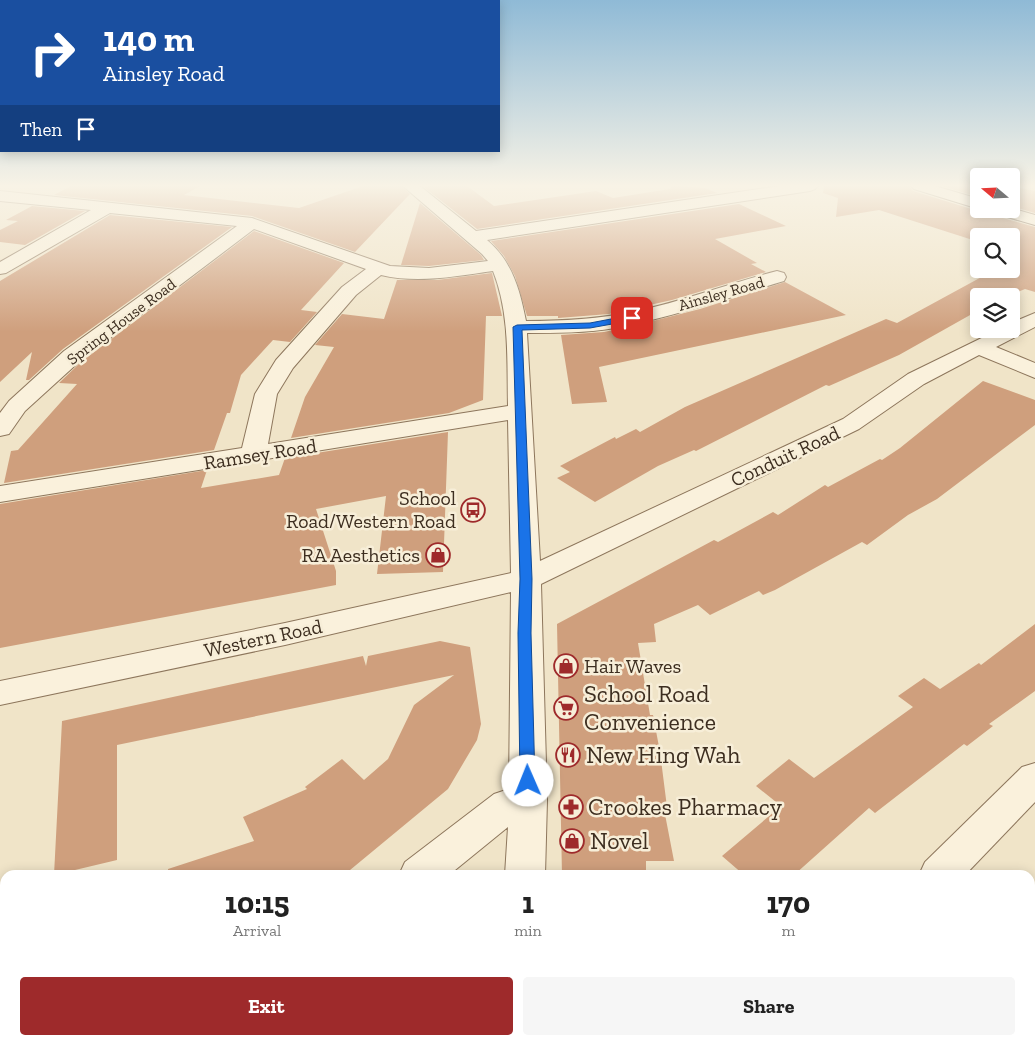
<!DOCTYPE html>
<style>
:root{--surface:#fff;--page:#f6f6f6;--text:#222;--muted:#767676;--accent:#9e2a2b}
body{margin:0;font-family:"Zilla Slab",serif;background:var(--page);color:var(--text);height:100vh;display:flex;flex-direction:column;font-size:19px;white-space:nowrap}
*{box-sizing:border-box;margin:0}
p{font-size:16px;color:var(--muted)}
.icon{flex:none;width:28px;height:28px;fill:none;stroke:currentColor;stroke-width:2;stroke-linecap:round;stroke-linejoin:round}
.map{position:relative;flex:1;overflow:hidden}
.sheet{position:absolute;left:0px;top:870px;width:1035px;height:175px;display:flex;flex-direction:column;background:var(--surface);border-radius:15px 15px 0 0;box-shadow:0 2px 12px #0003}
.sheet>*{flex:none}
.guide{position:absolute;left:0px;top:0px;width:500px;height:152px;box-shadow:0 2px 12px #0003;background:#1a4fa0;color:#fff;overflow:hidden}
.needle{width:32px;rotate:289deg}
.fabs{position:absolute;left:970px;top:168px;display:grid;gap:10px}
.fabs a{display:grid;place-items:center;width:50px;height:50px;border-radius:5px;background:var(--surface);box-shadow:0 2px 12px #0003;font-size:25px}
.pin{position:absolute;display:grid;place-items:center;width:42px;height:42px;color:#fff;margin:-21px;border-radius:10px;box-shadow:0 2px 8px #0006}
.me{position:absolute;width:55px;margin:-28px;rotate:359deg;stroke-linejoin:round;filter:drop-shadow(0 0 4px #0008)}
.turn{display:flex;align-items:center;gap:18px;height:105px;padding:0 20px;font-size:22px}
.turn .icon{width:65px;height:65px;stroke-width:2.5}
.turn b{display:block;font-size:35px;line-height:42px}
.then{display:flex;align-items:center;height:48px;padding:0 20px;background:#0003;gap:10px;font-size:19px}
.eta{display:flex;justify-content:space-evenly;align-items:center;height:85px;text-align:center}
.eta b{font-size:30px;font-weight:800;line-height:35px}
.action{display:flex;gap:10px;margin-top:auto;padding:10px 20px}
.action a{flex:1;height:58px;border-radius:5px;background:var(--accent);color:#fff;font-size:20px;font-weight:800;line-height:58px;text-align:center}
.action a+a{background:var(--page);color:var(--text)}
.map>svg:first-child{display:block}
</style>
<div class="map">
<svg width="1035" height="1045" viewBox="0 0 1035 1045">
<rect width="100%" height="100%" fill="#f0e4c8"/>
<g fill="#cf9f7d">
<path d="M 71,186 L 200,186 L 184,195 L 299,208 L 363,186 L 401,186 L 410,194 L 355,252 L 252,216 L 54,195 Z"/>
<path d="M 426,186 L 467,186 L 494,206 L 596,191 L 613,198 L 670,189 L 672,186 L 705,188 L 717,193 L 477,229 L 425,188 Z"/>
<path d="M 824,186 L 909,186 L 913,191 L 978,211 L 986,209 L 989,214 L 1035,227 L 1035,292 L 1025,289 L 1008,296 L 979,296 L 979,310 L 899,355 L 829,386 L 826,385 L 696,451 L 694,450 L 658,466 L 595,502 L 557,478 L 570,472 L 560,466 L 615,437 L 616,439 L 636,429 L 640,432 L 685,407 L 886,319 L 897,323 L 987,274 L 975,270 L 1011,269 L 1011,256 L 1016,254 L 1011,253 L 1011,236 L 979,236 L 979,242 L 879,210 L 836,217 L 838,198 L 823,193 Z"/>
<path d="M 942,186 L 979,186 L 979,197 Z"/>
<path d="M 1011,186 L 1035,191 L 1035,213 L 1011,206 Z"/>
<path d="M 420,203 L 481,255 L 484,260 L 429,266 L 401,265 Z"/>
<path d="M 739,204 L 786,226 L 715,239 L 757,263 L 751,264 L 766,272 L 672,300 L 609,314 L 558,318 L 558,316 L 527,316 L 515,276 L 504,256 L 491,241 Z"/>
<path d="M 32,206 L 85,211 L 25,245 L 0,242 L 0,230 L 18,221 L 6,220 Z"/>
<path d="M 110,215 L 232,227 L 63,349 L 29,380 L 26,380 L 32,352 L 0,382 L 0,281 Z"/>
<path d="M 254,231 L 344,263 L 301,310 L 317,312 L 290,342 L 273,340 L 241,375 L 230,413 L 227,413 L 214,450 L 4,483 L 11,451 L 18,450 L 77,384 L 59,383 L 81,362 Z"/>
<path d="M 492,273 L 502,316 L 486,316 L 483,400 L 449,413 L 291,438 L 305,397 L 334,347 L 315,345 L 342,314 L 384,319 L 397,280 L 437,280 Z"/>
<path d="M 785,282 L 846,315 L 599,367 L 607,402 L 572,404 L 561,335 L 604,332 L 637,325 L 700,309 Z"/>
<path d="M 983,381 L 1035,400 L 1035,425 L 937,499 L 908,515 L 867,545 L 862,542 L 775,590 L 763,595 L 759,591 L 710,615 L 698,605 L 654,624 L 656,642 L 638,643 L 650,715 L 653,715 L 660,752 L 667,807 L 663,804 L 674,861 L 646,861 L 646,875 L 562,875 L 557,624 L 714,540 L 718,542 L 773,512 L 778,515 L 825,485 L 828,487 L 880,459 L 882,460 L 900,448 Z"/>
<path d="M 448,432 L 443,572 L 377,574 L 386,496 L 316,509 L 336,571 L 336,585 L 0,648 L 0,504 L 207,470 L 201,488 L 279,475 L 285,458 Z"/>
<path d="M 1035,624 L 1035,691 L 989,724 L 993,726 L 967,746 L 964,744 L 875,813 L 869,808 L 794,875 L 744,875 L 722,856 L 781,806 L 756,786 L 789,759 L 814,778 L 913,707 L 898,696 L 924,678 L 940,689 L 979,663 L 981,665 Z"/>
<path d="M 440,641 L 470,647 L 481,724 L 477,740 L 448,789 L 344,875 L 168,875 L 168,869 L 254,841 L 243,817 L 307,789 L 305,787 L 342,759 L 364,780 L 388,759 L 414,705 L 454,675 L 117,745 L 117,860 L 54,875 L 62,721 L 363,656 L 366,666 L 368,656 Z"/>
</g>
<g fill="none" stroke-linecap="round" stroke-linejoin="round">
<g stroke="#8d765c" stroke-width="2">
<g id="street">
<path d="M 403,186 L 420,186 L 476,231 L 780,186 L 818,186 L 815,189 L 810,191 L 487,240 C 512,261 520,290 526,321 C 563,321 600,319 637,311 C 684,301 730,283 777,271 L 784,273 L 786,277 L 784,281 C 728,298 672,317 615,328 C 586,333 557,333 527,333 L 540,561 L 843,419 L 908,374 L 1000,329 L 1011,329 L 1011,323 L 1035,313 L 1035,327 L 996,347 L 1035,363 L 1035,378 L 979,355 L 924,384 L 859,429 L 541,584 L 547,800 L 545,875 L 505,875 L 508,827 L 449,875 L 399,875 L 405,862 L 494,794 L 509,789 L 511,592 L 285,645 L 0,705 L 0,681 L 285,623 L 511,573 L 508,420 L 0,502 L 0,486 L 242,448 L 255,394 L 276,360 L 342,287 L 366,269 L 254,229 L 80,361 L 25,411 L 9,434 L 0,436 L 0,413 L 9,401 L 64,351 L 237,226 L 110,213 L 6,273 L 0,274 L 0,262 L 91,210 L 0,201 L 0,191 L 252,218 L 390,266 L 429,268 L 488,261 L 482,254 ZM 493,271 C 510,314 507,360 508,406 L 268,444 L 277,394 L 293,368 L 356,295 L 381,275 C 418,284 457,276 493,271 Z"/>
<path d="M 1035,763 L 1035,802 L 965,875 L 919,875 L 925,862 L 1022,767 Z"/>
<path d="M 131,1040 L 187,1040 L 185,1045 L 129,1045 Z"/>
<rect x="496" y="1040" width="46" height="5"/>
<path d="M 766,1040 L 814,1040 L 812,1045 L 764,1045 Z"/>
</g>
</g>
<g stroke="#6f573f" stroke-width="2">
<g id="secondary">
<path d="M 911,186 L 935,186 L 979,199 L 979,209 L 914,189 Z"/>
<path d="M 1011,208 L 1035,215 L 1035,225 L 990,212 L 988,209 Z"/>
</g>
</g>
<use href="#street" fill="#faf1dc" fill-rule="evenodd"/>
<use href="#secondary" fill="#faf1dc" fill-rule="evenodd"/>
</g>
<linearGradient id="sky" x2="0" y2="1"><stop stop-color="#8fbad6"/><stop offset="0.56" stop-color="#f8f3e6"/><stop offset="1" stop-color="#f8f3e6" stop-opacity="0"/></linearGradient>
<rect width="1035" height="332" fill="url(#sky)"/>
<path fill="#1a73e8" stroke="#114b97" d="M 632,315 L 636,318 L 634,320 L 590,328 L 522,330 L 532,579 L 531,633 L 535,781 L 533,786 L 528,787 L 522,786 L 520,781 L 518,633 L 520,579 L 513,327 L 517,325 L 590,323 Z"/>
<defs>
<g id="bus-ring" transform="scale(1.25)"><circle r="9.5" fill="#f7eed8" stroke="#9e2a2b" stroke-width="1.5"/><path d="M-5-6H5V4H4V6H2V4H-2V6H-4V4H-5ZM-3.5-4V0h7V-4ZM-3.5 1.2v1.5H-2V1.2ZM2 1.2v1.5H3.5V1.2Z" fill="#9e2a2b"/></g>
<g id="shop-ring" transform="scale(1.25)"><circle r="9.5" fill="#f7eed8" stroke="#9e2a2b" stroke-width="1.5"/><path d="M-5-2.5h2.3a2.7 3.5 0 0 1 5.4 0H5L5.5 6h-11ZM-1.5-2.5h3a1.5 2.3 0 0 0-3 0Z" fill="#9e2a2b"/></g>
<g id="supermarket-ring" transform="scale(1.25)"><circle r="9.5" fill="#f7eed8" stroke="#9e2a2b" stroke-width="1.5"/><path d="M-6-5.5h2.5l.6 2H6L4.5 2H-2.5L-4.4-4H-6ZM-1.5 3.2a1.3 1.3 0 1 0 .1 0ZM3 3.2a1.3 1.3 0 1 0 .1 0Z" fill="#9e2a2b"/></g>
<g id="restaurant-ring" transform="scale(1.25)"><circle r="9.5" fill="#f7eed8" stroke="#9e2a2b" stroke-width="1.5"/><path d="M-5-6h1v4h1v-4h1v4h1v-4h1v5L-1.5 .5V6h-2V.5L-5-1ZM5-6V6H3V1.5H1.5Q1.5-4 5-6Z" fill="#9e2a2b"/></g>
<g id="pharmacy-ring" transform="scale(1.25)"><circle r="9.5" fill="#f7eed8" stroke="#9e2a2b" stroke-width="1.5"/><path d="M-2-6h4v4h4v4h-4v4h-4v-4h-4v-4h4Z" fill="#9e2a2b"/></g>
</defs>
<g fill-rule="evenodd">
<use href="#bus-ring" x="473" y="510"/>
<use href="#shop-ring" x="438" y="555"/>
<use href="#shop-ring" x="566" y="666"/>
<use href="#supermarket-ring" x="566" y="708"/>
<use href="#restaurant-ring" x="568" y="755"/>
<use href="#pharmacy-ring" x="571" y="807"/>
<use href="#shop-ring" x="572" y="841"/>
</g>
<g text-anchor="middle" stroke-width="5" stroke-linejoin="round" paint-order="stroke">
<g font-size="16" fill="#3d2e20" stroke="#f7eed8">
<text transform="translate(721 293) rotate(-16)" y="6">Ainsley Road</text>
<text transform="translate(121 321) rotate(-37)" y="6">Spring House Road</text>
</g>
<g font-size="20" fill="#3d2e20" stroke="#f7eed8">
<text transform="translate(260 454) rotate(-9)" y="7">Ramsey Road</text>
<text transform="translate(785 456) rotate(-25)" y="7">Conduit Road</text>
<text transform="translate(263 638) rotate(-12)" y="7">Western Road</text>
</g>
<g font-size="20" fill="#3d2e20" stroke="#f7eed8" text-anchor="end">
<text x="456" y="505">School<tspan x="456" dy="23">Road/Western Road</tspan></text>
<text x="420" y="562">RA Aesthetics</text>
<text x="584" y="673" text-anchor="start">Hair Waves</text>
</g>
<g font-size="24" fill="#3d2e20" stroke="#f7eed8" text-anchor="start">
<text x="584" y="702">School Road<tspan x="584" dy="28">Convenience</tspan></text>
<text x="586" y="763">New Hing Wah</text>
<text x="588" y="815">Crookes Pharmacy</text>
<text x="590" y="849">Novel</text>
</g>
</g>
</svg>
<div class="fabs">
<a><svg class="needle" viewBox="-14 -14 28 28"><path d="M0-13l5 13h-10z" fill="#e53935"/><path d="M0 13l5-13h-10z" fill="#767676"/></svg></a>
<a><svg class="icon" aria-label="search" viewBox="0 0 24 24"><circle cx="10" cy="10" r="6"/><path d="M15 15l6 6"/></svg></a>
<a><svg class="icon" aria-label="layers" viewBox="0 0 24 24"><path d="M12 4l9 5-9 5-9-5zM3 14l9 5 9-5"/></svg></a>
</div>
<div class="pin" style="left:632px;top:318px;background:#d93025"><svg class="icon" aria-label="arrive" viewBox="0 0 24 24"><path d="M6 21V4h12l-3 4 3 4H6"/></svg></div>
<svg class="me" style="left:528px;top:781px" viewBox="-20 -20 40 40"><circle r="19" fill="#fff"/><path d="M0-13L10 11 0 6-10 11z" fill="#1a73e8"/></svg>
<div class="guide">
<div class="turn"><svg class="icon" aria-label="right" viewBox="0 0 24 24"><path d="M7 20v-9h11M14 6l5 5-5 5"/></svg><div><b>140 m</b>Ainsley Road</div></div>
<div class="then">Then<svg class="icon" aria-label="arrive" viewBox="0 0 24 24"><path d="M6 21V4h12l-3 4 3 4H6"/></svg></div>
</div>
<section class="sheet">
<div class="eta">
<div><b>10:15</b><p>Arrival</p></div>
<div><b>1</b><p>min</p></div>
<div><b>170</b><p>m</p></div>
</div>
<div class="action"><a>Exit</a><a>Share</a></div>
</section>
</div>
